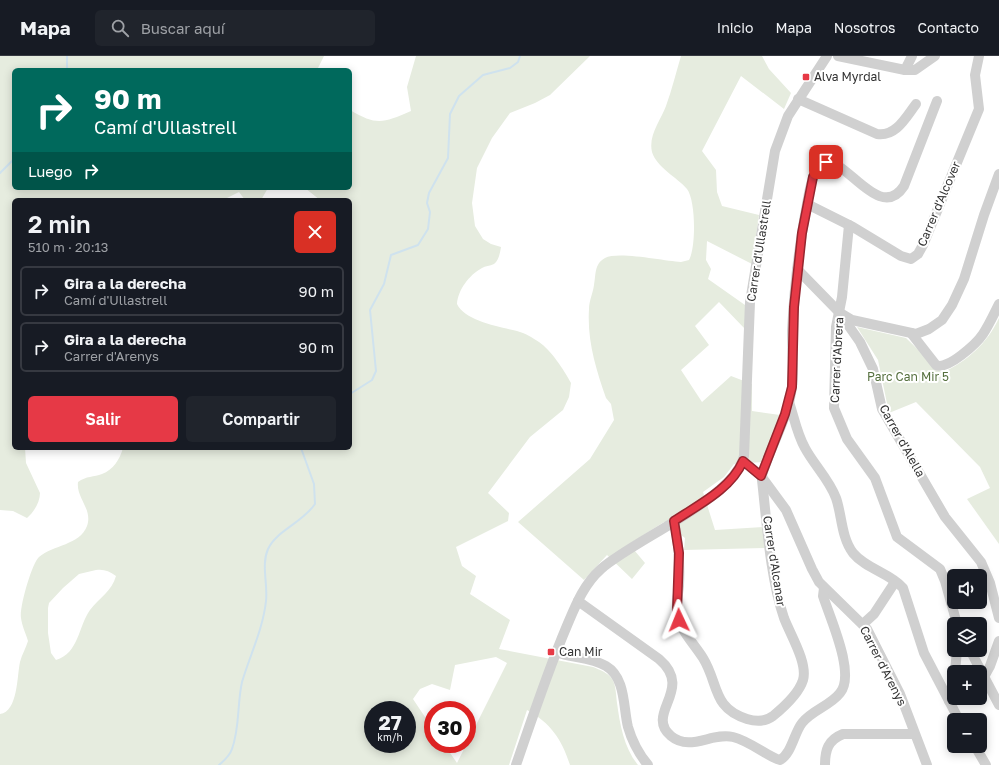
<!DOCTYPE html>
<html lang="es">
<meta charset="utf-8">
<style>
:root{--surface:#171b24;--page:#20242c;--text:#f1f3f6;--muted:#9ea1a6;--line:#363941;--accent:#e63946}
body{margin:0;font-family:"Golos Text",sans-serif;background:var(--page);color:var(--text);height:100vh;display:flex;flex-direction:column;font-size:15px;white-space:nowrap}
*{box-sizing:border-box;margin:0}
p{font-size:13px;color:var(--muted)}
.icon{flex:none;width:22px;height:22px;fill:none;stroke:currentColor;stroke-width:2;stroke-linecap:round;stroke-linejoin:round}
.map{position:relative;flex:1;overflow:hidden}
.details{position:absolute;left:12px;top:142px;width:340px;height:252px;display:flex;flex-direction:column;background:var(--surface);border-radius:6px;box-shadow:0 2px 10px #0003}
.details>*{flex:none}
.banner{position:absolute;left:12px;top:12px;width:340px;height:122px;border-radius:6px;box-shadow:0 2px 10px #0003;background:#00695c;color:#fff;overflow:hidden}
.buttons{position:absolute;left:947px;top:513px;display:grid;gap:8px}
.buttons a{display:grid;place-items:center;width:40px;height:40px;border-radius:6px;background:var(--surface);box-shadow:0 2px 10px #0003;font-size:20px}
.speed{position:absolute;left:364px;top:645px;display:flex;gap:8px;font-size:20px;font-weight:700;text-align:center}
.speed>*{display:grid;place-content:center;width:52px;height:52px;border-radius:50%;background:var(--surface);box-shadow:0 2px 10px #0003;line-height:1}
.speed small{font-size:10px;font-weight:400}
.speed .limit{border:6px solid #d22;background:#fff;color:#111}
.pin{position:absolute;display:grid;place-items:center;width:34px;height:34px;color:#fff;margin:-17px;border-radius:8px;box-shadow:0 2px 6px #0006}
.me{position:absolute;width:44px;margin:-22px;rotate:358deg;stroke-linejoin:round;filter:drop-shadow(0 0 3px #0008)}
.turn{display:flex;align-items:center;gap:14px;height:84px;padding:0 16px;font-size:18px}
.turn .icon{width:52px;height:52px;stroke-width:2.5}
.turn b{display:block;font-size:28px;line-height:34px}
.then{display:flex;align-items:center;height:38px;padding:0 16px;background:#0003;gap:8px;font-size:15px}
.round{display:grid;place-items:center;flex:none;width:42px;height:42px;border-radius:6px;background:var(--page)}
.overview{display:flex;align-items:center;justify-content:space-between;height:68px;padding:0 16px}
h1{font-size:24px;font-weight:600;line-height:30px}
.primary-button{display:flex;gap:8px;margin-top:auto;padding:8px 16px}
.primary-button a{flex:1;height:46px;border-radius:6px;background:var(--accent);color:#fff;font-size:16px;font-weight:600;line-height:46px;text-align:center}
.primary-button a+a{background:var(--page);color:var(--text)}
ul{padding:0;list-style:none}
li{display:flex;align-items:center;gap:12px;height:50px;margin:0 8px 6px;padding:0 8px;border:2px solid var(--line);border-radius:6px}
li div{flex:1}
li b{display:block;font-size:15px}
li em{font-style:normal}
header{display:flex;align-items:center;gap:24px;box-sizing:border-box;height:56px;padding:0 20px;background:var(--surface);border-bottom:1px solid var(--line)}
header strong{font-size:19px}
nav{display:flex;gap:22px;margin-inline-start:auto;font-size:14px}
.search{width:280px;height:36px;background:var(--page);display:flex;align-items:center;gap:10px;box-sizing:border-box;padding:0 14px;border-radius:6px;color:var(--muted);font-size:15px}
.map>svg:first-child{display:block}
</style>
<header>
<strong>Mapa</strong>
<div class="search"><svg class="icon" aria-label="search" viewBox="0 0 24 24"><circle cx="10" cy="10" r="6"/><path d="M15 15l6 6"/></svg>Buscar aquí</div>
<nav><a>Inicio</a><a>Mapa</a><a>Nosotros</a><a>Contacto</a></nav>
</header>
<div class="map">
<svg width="999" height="709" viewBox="0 0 999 709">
<rect width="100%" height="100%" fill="#fff"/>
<g fill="#e6ecdf" fill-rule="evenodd">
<path d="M 0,0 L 324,0 L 317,14 L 14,14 L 14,132 L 268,132 L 261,144 L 245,144 L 239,136 L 223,144 L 14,144 L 14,392 L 25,392 L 26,407 L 40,437 C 40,446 34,456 27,462 L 13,455 L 0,454 Z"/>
<path d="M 416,0 L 590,0 L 550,39 L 535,47 L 510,57 L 492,82 L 477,112 L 472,147 L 475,170 L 483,183 L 491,188 L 501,191 C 500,197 499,204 494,208 C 490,210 485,210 482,212 C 469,219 458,234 457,248 C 465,265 500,271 517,275 C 525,277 533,282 539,286 C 551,294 564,314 571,327 L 569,341 L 563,354 L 530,381 L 488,437 L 509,457 L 508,465 L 456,491 L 462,510 L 476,520 L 470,538 L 510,564 L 499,593 L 593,611 C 600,614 607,616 612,623 C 616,629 616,639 617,647 C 620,669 624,692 638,709 L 570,709 C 562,684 551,667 527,654 L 509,709 L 0,709 L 0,658 C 18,656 17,619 20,606 C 22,598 26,592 28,585 C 26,578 22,570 21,562 C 19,552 32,507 39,501 C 53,489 80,489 87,470 C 93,453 76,442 78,426 C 86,420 94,421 102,418 C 113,414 120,403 123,392 L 350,392 L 350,144 L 320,144 L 305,132 L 350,132 L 350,54 C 377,70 383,67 411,55 L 407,31 ZM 96,514 C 104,513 109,515 116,520 C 112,535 99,542 90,554 C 78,571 79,597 56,604 L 51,597 L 48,577 L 48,552 L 49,547 L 63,532 L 79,518 ZM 496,601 L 507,607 L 457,707 L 444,688 L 433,688 L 433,673 L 413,643 L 420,633 L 432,628 L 450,634 L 455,609 ZM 373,654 L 407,654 L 407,688 L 373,688 Z"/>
<path d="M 681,0 L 762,0 L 769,13 L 791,37 L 784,53 L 741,20 L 702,95 L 716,114 L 717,136 L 722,150 L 759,159 L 752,208 L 707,185 L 706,204 L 711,213 L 708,223 L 745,249 L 745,273 L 719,246 L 695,270 L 709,289 L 681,314 L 702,346 L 731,320 L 752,328 L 752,355 L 780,359 L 763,406 L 734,408 L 724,421 L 703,436 L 715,474 L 763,471 L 765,492 L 684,494 L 685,482 L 664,466 L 629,488 L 645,507 L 632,523 L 607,499 L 584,524 L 518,466 L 590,403 L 614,364 L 611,348 L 606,342 C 596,313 587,285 589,253 C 589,245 593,237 594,229 C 596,219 594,208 605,202 C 618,195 664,205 681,206 L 689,204 C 696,192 696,145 687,133 C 677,121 657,112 652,96 C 648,79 661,64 666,50 C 672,33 676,17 681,0 Z"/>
<path d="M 999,262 L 999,488 L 967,443 L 990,432 L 980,411 L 916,346 L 889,357 L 878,304 L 857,271 L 906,282 L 942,317 C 967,305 987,288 999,262 Z"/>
</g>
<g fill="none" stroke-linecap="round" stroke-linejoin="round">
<g stroke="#cfe2ee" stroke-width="2">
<path d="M 67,0 L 67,14"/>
<path d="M 0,117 L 14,103"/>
<path d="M 350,338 L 372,324 L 376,315 L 370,254 L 384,228 L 391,199 L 418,189 L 428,173 L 430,156 L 427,147 L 429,137 L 448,102 L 450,58 L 459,40 L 483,19 L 510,12 L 518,6 L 520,0"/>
<path d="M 219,709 C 225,704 230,699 232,693 C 240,671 237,648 242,626 C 250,599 263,573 266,545 C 268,528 261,509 268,493 C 276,475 302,467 315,448 L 314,428 L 301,392"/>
</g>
<g stroke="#d0d0d0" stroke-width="10">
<path d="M 838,0 L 905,14 L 912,0"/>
<path d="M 905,14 L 915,14 L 935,0"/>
<path d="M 798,43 L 877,78 C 896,81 906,61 916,48"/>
<path d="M 807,148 L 853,171 L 901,200 L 911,203 L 918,198 L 923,189 L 979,53 L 975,19 L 979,0"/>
<path d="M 849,169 L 842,241 L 836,271 L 834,352 L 847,383 L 875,422 L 897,481 L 940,513 L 945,525 L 957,568"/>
<path d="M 797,213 L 839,256 L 860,286 L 873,313 L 882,353 L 945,461 L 981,506 L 990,527 L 999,562"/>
<path d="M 842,258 L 852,264 L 916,278 L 929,273 L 942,264 L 952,249 L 964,223 L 984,159 L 999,118"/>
<path d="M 911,277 L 936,309 C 947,315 977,287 983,278 C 989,269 994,258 999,248"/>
<path d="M 789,346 C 794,361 797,378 805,392 C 814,409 829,423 836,442 C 842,459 841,481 853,497 C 866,513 890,517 903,532 L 924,597 L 959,664"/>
<path d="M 743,405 L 761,420 L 786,454 L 812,513 L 819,526 L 867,573 L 900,638 L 927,709"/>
<path d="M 674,465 C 679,487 680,508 679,530 C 678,539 676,549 677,558 C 680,574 695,589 703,602 C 719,628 712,652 747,663 C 757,666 765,666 773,660 C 784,651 799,637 803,624 C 808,607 790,578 784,562 C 770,521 767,468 762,424 C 761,417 766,409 768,402 C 777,379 789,356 792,331 C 794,313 792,294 792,275 C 794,237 798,198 805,159 C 808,145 809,128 816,114 C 835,78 876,173 904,130 L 937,45"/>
<path d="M 578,545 L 659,603 C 695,634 644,657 671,680 C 690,696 712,676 733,681 C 750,685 768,701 780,704 C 792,697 794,677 802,667 C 812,654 830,650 840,637 C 856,618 830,562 823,540 L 824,532"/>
<path d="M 863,568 L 874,558 L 895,526"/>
<path d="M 970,594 L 999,649"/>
<path d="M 556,596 C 572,602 591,601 606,610 C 626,622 623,651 628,671 C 632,685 639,698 648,709"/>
<path d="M 955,616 L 957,594"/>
<path d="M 985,619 L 990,610 L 999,585"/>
<path d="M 949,645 L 954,622"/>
<path d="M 975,690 L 986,709"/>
<path d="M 516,709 C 532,663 547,617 566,572 C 575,551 583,529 601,513 C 635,483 734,443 744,400 L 750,246 L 775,95 L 788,60 L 827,0"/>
<path d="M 825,709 C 825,694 828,684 843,678 L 914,678"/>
</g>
</g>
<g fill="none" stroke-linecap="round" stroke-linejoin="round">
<g stroke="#96252e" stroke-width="10">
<path id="route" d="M 679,564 L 677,555 L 679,497 L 674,465 C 698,449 731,433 743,405 L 761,420 L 785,358 L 792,331 L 794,251 L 802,177 L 813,121 L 818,112 L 826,106"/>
</g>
<use href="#route" stroke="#e63946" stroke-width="7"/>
</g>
<g fill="#e63946" stroke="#fff" stroke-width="1.5">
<rect x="802" y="17" width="8" height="8" rx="2"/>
<rect x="547" y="592" width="8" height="8" rx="2"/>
</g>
<g text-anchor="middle" stroke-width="4" stroke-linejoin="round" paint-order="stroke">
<g font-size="12" fill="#333" stroke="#fff" text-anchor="start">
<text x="814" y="25">Alva Myrdal</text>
<text x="559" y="600">Can Mir</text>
</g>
<g font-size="12" fill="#333" stroke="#fff">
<text transform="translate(939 148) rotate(-67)" y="4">Carrer d'Alcover</text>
<text transform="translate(759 195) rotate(-81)" y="4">Carrer d'Ullastrell</text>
<text transform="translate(837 304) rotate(-87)" y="4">Carrer d'Abrera</text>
<text transform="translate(902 385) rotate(61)" y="4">Carrer d'Alella</text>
<text transform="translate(774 505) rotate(81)" y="4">Carrer d'Alcanar</text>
<text transform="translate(883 610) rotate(63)" y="4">Carrer d'Arenys</text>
</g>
<g font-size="12" fill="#56703f" stroke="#fff">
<text x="908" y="325">Parc Can Mir 5</text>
</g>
</g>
</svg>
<div class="buttons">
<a><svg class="icon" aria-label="sound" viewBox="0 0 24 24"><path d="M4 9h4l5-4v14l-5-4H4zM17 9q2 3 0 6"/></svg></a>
<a><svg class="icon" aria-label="layers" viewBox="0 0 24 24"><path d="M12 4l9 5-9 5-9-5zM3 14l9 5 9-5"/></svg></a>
<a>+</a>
<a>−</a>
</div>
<div class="speed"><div>27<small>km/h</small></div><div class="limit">30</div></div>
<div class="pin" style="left:826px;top:106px;background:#d93025"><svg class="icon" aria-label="arrive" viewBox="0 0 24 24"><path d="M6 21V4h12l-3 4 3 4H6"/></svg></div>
<svg class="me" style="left:679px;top:564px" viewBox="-20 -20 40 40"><path d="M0-17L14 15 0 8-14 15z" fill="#e63946" stroke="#fff" stroke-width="4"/></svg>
<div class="banner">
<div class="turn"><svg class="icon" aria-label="right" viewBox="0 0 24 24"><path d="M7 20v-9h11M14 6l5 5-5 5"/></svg><div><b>90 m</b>Camí d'Ullastrell</div></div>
<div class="then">Luego<svg class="icon" aria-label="right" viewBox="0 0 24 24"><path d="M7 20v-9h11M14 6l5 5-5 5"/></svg></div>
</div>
<section class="details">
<div class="overview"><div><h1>2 min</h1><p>510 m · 20:13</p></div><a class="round" style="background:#d93025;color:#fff"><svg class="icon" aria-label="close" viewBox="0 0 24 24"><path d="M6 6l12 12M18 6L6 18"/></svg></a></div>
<ul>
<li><svg class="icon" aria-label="right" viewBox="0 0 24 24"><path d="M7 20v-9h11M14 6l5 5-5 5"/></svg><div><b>Gira a la derecha</b><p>Camí d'Ullastrell</p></div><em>90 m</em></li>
<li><svg class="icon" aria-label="right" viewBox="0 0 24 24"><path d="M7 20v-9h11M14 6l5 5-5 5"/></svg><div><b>Gira a la derecha</b><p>Carrer d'Arenys</p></div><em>90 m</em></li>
</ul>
<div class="primary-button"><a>Salir</a><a>Compartir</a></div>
</section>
</div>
